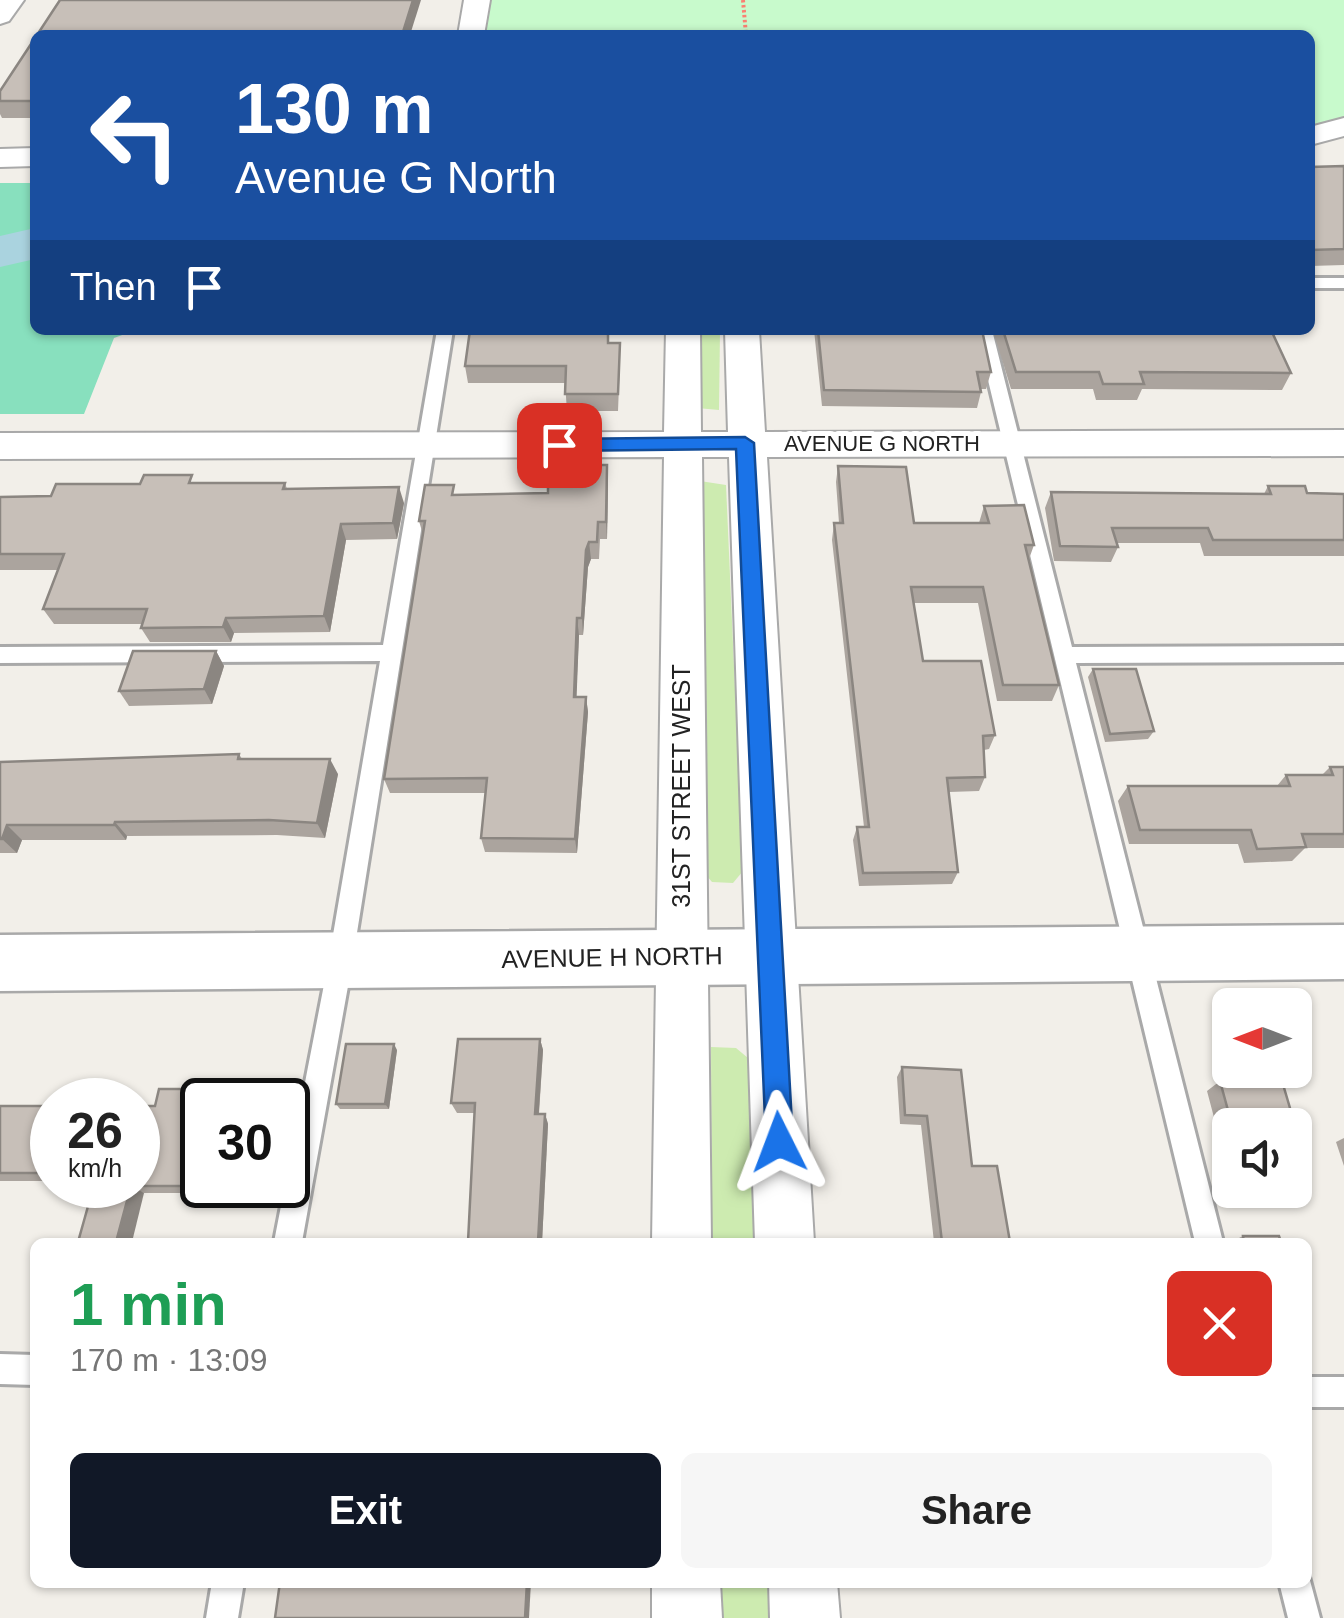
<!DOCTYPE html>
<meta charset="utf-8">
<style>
:root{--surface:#fff;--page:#f6f6f6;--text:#222;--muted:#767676;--accent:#111827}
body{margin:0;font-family:Helvetica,sans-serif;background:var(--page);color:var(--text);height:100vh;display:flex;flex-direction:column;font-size:38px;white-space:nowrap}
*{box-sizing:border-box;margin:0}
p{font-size:32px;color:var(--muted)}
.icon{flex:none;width:55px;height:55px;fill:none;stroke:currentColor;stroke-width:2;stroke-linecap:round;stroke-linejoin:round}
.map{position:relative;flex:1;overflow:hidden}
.details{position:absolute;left:30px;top:1238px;width:1282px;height:350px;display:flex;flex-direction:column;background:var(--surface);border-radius:15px;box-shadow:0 2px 8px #0004}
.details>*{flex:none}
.hud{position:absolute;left:30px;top:30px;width:1285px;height:305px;border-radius:15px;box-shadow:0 2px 8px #0004;background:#1a4fa0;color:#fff;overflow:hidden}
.needle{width:65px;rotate:270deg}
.fabs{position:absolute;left:1212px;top:988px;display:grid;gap:20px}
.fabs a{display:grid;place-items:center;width:100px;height:100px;border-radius:15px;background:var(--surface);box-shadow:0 2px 8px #0004;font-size:50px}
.speed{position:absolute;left:30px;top:1078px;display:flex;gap:20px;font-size:50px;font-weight:700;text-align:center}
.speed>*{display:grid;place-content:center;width:130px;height:130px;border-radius:50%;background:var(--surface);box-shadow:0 2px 8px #0004;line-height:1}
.speed small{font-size:25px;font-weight:400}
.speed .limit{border:5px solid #111;border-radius:15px;background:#fff;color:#111}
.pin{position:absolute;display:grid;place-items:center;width:85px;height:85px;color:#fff;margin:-42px;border-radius:20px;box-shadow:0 5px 15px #0006}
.me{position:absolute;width:110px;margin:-55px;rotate:357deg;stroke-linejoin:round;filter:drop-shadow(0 0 8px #0008)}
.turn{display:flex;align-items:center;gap:35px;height:210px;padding:0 40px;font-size:45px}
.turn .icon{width:130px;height:130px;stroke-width:2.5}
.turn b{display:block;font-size:70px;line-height:85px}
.then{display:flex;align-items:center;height:95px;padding:0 40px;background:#0003;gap:20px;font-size:38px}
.round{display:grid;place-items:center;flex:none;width:105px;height:105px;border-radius:15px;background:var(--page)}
.overview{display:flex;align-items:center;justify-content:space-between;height:170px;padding:0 40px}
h1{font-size:60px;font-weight:800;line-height:75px;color:#1e9e55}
.primary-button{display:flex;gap:20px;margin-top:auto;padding:20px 40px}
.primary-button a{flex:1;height:115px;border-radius:15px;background:var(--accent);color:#fff;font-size:40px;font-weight:800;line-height:115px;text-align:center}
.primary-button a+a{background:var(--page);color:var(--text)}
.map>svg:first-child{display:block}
</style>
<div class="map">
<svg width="1344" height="1618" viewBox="0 0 1344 1618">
<rect width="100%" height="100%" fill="#f2efe9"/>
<g fill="#cdebb0">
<path d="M 693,330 L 720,330 L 719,410 L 697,408 Z"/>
<path d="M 700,481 L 726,485 L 743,871 L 733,883 L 712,882 L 706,875 Z"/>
<path d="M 711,1047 L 736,1048 L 748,1058 L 756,1242 L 712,1242 Z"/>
<path d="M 720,1583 L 771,1583 L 772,1618 L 721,1618 Z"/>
</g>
<path fill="#c8facc" d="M 477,0 L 1344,0 L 1344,127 L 1310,136 L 1310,35 L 471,35 Z"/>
<path fill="#88e0be" d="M 0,183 L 35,183 L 35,330 L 136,330 L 114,338 L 84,414 L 0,414 Z"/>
<path fill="#aad3df" d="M 35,228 L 35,259 L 0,267 L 0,236 Z"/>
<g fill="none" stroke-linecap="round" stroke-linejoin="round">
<g stroke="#a9a9a9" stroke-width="6">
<g id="service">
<rect x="1310" y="278" width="34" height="10"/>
<path d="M 437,330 L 453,330 L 352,964 L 302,1242 L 274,1242 L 328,964 L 380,661 L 0,663 L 0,647 L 383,645 Z"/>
<path d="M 976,330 L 992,330 L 1072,647 L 1344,646 L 1344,662 L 1076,663 L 1223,1242 L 1195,1242 Z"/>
<path d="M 0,1354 L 35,1355 L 35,1385 L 0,1384 Z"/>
<rect x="1308" y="1377" width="36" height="30"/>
<path d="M 1308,1573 L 1320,1618 L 1288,1618 L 1279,1582 L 1308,1582 Z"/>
<path d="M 212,1582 L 244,1582 L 238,1618 L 206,1618 Z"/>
</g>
</g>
<g stroke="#a9a9a9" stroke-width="4">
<g id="minor">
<path d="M 0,0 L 24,0 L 9,21 L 0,24 Z"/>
<path d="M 464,0 L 490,0 L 484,35 L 458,35 Z"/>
<path d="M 1344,118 L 1344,136 L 1310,145 L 1310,127 Z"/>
<path d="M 35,148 L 35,166 L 0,167 L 0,149 Z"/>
<path d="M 666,330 L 700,330 L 701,432 L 728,432 L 725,330 L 759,330 L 765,432 L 1344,430 L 1344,456 L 767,457 L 814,1242 L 755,1242 L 729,457 L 702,457 L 711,1242 L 652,1242 L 664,457 L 0,459 L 0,433 L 664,432 Z"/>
<path d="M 652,1582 L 720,1582 L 722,1618 L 652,1618 Z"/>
<path d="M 769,1582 L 837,1582 L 840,1618 L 770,1618 Z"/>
</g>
</g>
<g stroke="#a9a9a9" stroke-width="5">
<path id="tertiary" d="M 1344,925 L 1344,979 L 0,991 L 0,935 Z"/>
</g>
<path stroke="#fa8072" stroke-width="4" stroke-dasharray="2.5 2.5" stroke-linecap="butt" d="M 743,0 L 746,35"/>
<use href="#service" fill="#fff" fill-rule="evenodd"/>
<use href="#minor" fill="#fff" fill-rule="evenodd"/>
<use href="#tertiary" fill="#fff" fill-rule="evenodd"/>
</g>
<g fill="#aba49e">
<path d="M 35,38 L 35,118 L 2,118 L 0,114 L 0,91 Z"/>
<path d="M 1344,166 L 1344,265 L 1310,266 L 1310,167 Z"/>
<path d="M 814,330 L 982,330 L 991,372 L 986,389 L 981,389 L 981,392 L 977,408 L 822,406 Z"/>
<path d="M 993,330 L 1121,330 L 1123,333 L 1291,373 L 1282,390 L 1142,389 L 1137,400 L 1096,400 L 1093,389 L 1011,389 Z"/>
<path d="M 610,343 L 620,360 L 618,411 L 567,411 L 565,383 L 468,383 L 465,366 Z"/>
<path d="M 838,466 L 914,523 L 979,523 L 984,506 L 1034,545 L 1029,559 L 1059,685 L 1052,701 L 997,701 L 978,603 L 914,603 L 923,661 L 995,735 L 989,749 L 984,750 L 985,777 L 979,791 L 949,792 L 958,872 L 952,884 L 859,886 L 853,840 L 857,827 L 864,827 L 832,540 L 834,523 L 839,523 L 836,482 Z"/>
<path d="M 608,482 L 607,539 L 600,539 L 599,559 L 591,559 L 588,567 L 583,635 L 579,635 L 576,697 L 586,697 L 588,712 L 577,853 L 485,852 L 481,838 L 486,793 L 390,793 L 384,779 L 423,535 L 419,521 L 456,495 L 548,493 Z"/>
<path d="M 196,483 L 285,483 L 287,489 L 404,503 L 397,539 L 346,540 L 330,632 L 234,633 L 231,642 L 150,642 L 141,628 L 142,624 L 54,624 L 43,609 L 58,570 L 0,570 L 0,497 L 51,496 L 140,484 Z"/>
<path d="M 1268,486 L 1307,493 L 1344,494 L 1344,556 L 1204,556 L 1200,543 L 1117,543 L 1118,547 L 1111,562 L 1054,561 L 1045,508 L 1051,492 L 1264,494 Z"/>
<path d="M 216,651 L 224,666 L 212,704 L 129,706 L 119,691 Z"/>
<path d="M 1093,669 L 1154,731 L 1148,739 L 1105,742 L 1088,677 Z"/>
<path d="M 239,754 L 242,759 L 338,774 L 325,838 L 277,835 L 127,836 L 126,840 L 22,840 L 17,853 L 0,853 L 0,762 Z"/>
<path d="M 1330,767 L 1344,767 L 1344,848 L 1305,848 L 1292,861 L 1244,863 L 1238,844 L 1129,844 L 1118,801 L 1128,786 L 1277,786 L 1286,775 L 1322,775 Z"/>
<path d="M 540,1039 L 543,1050 L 539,1114 L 545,1114 L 548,1124 L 542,1242 L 468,1242 L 475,1113 L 457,1113 L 451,1103 Z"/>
<path d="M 397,1050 L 389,1109 L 340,1109 L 336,1104 Z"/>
<path d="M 902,1067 L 1010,1242 L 934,1242 L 921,1125 L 900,1124 L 897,1077 Z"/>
<path d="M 1220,1081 L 1295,1125 L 1230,1125 L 1230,1174 L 1229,1174 L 1207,1091 Z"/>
<path d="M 265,1089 L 275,1098 L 202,1185 L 258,1185 L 256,1193 L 144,1193 L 94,1185 L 155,1106 Z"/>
<rect x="0" y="1106" width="52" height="75"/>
<path d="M 1344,1138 L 1344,1166 L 1336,1142 Z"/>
<path d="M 1243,1236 L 1281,1242 L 1236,1242 L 1235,1240 Z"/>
</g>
<g fill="#8b8681">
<path d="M 413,0 L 421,0 L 410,35 L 402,35 Z"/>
<path d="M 607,465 L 608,482 L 607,539 L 606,522 Z"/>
<path d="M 399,487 L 404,503 L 397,539 L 393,523 Z"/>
<path d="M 341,524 L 346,540 L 330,632 L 324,616 Z"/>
<path d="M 589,542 L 591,559 L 588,567 L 583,635 L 582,618 L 586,550 Z"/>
<path d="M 226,618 L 234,633 L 231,642 L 223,627 Z"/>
<path d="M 577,618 L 579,635 L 576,712 L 574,697 Z"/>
<path d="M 216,651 L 224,666 L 212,704 L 204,689 Z"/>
<path d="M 586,697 L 588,712 L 577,853 L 575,839 Z"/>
<path d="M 330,759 L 338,774 L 325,838 L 317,823 Z"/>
<path d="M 115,822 L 127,836 L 126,840 L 114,825 Z"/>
<path d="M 7,825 L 22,840 L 17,853 L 2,839 Z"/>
<path d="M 540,1039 L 543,1050 L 538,1124 L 535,1114 Z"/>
<path d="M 394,1044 L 397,1050 L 389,1109 L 385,1104 Z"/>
<path d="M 265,1089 L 275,1098 L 275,1100 L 263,1100 Z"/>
<path d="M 545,1114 L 548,1124 L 542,1242 L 538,1242 Z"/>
<path d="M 246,1185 L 258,1185 L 256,1193 L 245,1186 Z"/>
<path d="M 131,1186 L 144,1193 L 132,1242 L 116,1242 Z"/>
<path d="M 527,1582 L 531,1582 L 529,1618 L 525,1618 Z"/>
</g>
<g fill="#c7bfb8" stroke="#8b8681" stroke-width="2.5">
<path d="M 60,0 L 413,0 L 402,35 L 37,35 Z"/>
<path d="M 35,38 L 35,101 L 0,101 L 0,91 Z"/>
<path d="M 1344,166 L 1344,249 L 1310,250 L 1310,167 Z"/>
<path d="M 470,330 L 608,330 L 608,343 L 620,343 L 618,394 L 565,394 L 566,366 L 465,366 Z"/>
<path d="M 818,330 L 982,330 L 991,372 L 977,372 L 981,392 L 824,390 Z"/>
<path d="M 1003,330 L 1121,330 L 1123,333 L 1271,330 L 1291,373 L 1140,372 L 1144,384 L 1103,384 L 1099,372 L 1016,372 Z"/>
<path d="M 556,465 L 607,465 L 606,522 L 598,522 L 597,542 L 589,542 L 586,550 L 582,618 L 577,618 L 574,697 L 586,697 L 575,839 L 481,838 L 487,778 L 384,779 L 425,521 L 419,521 L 425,485 L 454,485 L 452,495 L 548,493 L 548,478 L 556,478 Z"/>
<path d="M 838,466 L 906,467 L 914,523 L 989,523 L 984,506 L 1024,505 L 1034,545 L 1025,545 L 1059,685 L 1003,685 L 983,587 L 911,587 L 923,661 L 981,661 L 995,735 L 983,736 L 985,777 L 947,778 L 958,872 L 863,873 L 857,827 L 869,827 L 834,523 L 843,523 Z"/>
<path d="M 144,475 L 192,475 L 189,483 L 285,483 L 283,489 L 399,487 L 393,523 L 341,524 L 324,616 L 226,618 L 223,627 L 141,628 L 147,609 L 43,609 L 64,554 L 0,554 L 0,497 L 51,496 L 56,484 L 140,484 Z"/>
<path d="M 1268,486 L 1305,486 L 1307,493 L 1344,494 L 1344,540 L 1213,540 L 1208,528 L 1112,528 L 1118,547 L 1060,546 L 1051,492 L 1271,494 Z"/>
<path d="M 133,651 L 216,651 L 204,689 L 119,691 Z"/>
<path d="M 1093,669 L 1136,669 L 1154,731 L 1110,734 Z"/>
<path d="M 239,754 L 238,759 L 330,759 L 317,823 L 269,820 L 115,822 L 114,825 L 7,825 L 2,839 L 0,839 L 0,762 Z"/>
<path d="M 1330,767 L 1344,767 L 1344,834 L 1302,834 L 1306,847 L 1257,849 L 1251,830 L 1140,830 L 1128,786 L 1290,786 L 1286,775 L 1333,775 Z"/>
<path d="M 458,1039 L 540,1039 L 535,1114 L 545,1114 L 538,1242 L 468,1242 L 475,1103 L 451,1103 Z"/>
<path d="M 346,1044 L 394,1044 L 385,1104 L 336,1104 Z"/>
<path d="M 902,1067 L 961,1070 L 972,1166 L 997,1166 L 1010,1242 L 942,1242 L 927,1116 L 905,1115 Z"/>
<path d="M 1220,1081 L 1282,1081 L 1295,1125 L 1232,1125 Z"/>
<path d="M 159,1089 L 265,1089 L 263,1100 L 202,1100 L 202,1185 L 245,1186 L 131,1186 L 116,1242 L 78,1242 L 94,1185 L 138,1185 L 138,1106 L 155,1106 Z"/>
<rect x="0" y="1106" width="52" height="67"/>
<path d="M 1295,1127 L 1307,1166 L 1295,1166 Z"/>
<path d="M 1243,1236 L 1279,1236 L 1281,1242 L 1244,1242 Z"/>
<path d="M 280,1582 L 527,1582 L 525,1618 L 275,1618 Z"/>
</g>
<path fill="#1a73e8" stroke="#114b97" stroke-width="2.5" d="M 745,437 L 754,443 L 793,1142 L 789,1151 L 779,1155 L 770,1151 L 766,1142 L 736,449 L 559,451 L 550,445 L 559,439 Z"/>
<g text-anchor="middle" stroke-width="10" stroke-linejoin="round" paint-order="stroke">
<g font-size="22" fill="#222" stroke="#fff">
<text x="882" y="451">AVENUE G NORTH</text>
</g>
<g font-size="25" fill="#222" stroke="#fff">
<text transform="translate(681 786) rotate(-90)" y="9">31ST STREET WEST</text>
<text transform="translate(612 957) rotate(-1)" y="9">AVENUE H NORTH</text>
</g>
</g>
</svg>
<div class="fabs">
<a><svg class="needle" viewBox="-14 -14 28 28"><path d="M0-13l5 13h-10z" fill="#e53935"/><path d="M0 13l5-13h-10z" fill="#767676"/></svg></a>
<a><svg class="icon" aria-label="sound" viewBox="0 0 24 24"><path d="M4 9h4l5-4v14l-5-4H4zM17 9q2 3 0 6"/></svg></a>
</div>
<div class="speed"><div>26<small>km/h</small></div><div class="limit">30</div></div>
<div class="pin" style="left:559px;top:445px;background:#d93025"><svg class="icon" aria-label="arrive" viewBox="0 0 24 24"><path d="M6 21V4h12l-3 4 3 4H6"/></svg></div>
<svg class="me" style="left:779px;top:1142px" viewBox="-20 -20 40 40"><path d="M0-17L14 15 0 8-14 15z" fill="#1a73e8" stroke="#fff" stroke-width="4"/></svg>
<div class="hud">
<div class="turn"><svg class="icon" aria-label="left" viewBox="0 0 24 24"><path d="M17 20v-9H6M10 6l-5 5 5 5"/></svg><div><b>130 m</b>Avenue G North</div></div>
<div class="then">Then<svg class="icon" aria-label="arrive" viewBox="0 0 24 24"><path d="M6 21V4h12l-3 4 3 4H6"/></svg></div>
</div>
<section class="details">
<div class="overview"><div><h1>1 min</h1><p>170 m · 13:09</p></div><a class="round" style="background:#d93025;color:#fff"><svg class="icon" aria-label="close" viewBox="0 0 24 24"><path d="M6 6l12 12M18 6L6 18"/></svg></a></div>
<div class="primary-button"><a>Exit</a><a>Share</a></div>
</section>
</div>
